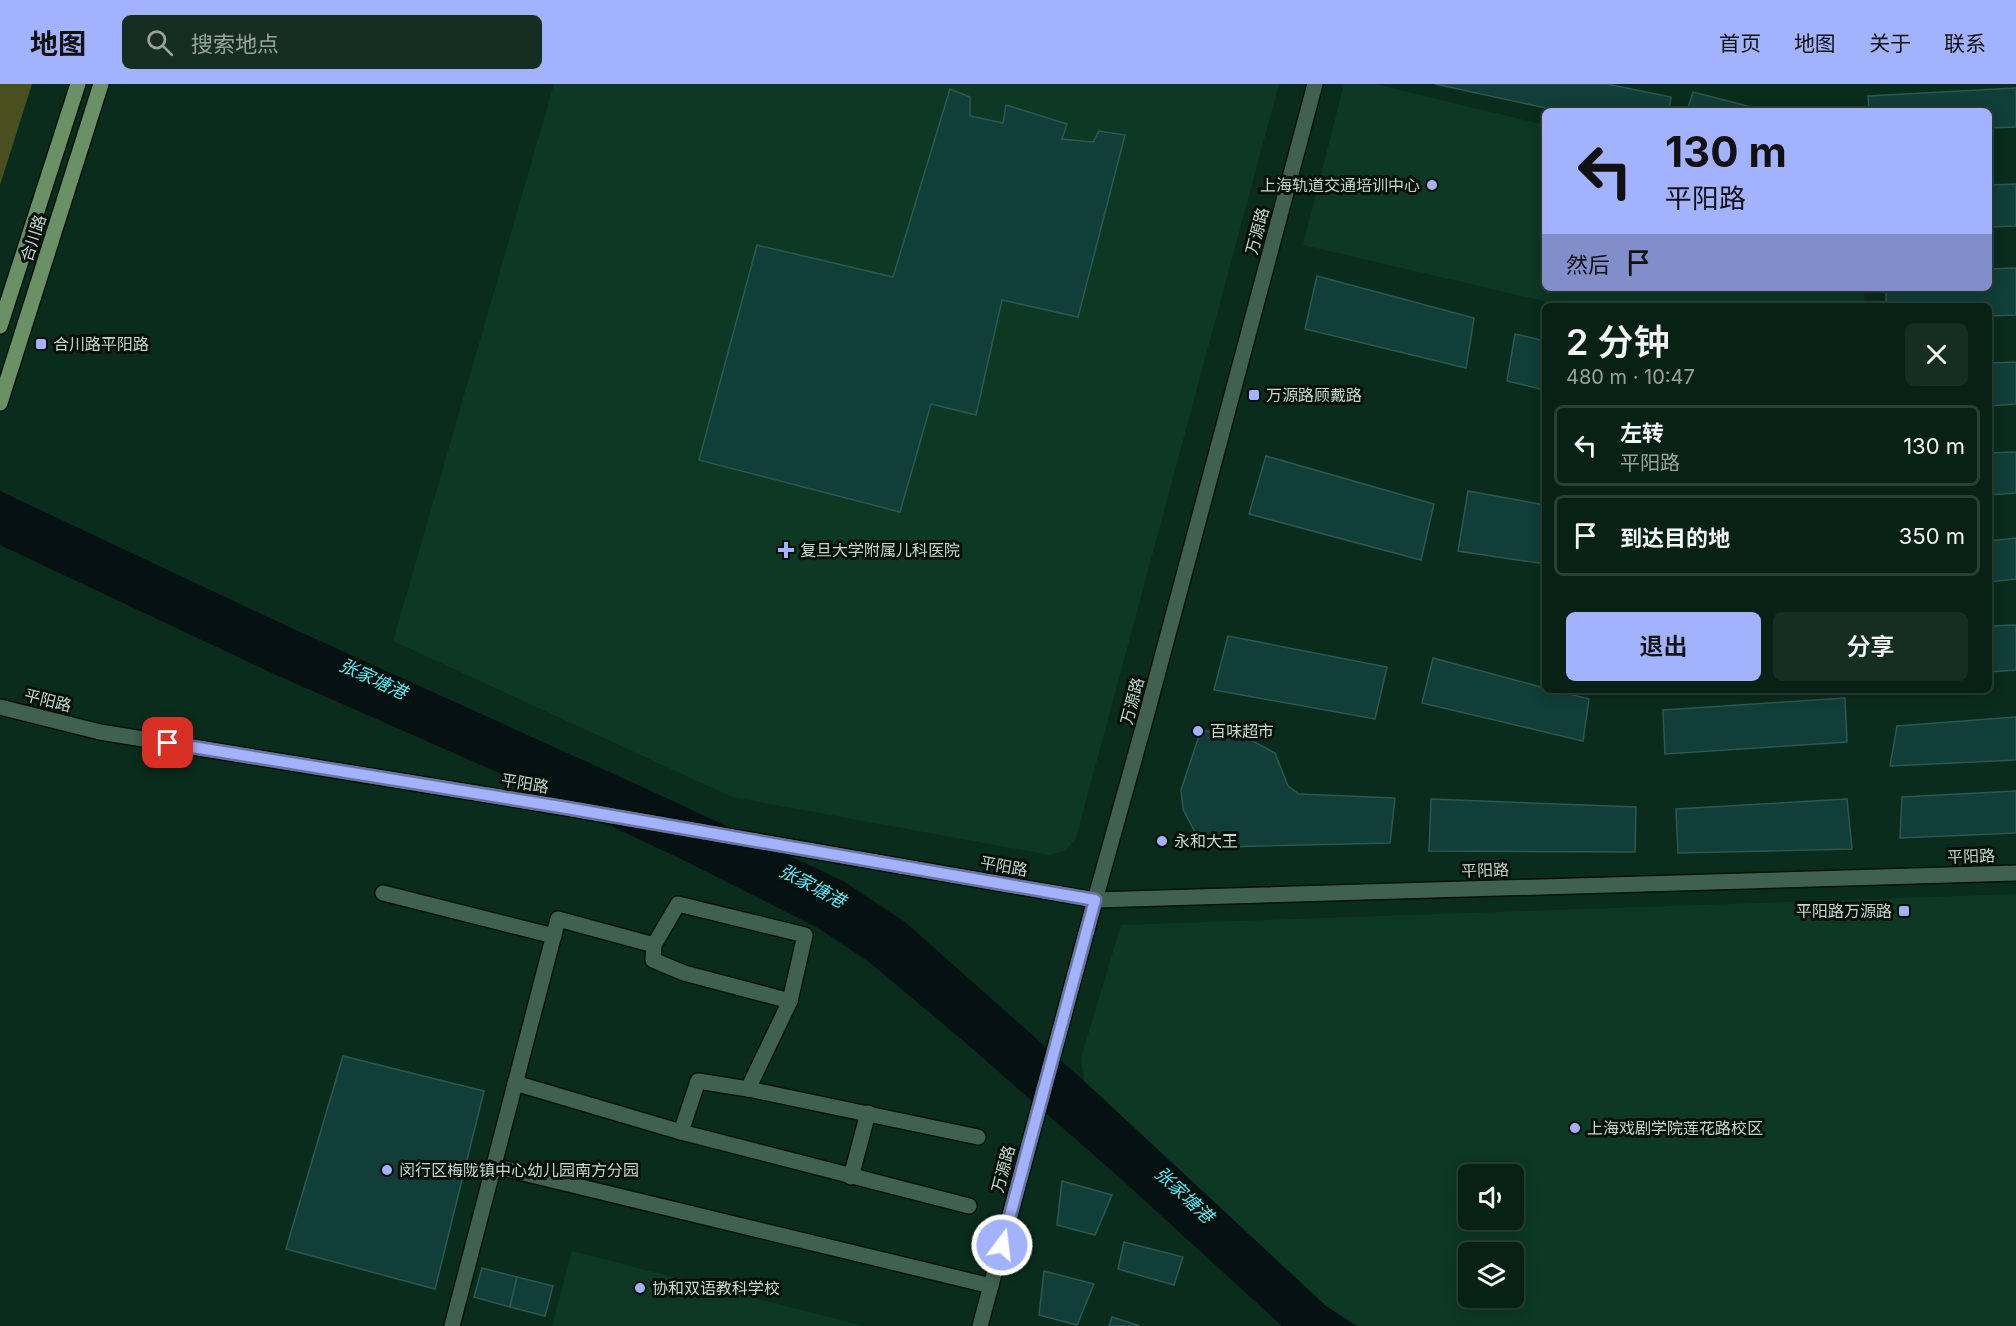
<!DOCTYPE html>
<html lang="zh">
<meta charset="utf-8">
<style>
:root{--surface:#082115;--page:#162e22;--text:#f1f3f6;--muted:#98a3a0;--line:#293e34;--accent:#a2b2fd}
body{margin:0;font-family:Inter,"Noto Sans SC",sans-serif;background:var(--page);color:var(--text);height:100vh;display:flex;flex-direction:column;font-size:22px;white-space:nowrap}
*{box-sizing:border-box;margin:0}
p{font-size:20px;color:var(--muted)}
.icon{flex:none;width:33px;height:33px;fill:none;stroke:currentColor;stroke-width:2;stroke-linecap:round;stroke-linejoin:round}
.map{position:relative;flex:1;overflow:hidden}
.sheet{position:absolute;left:1542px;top:219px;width:450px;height:390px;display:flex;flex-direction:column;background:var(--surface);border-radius:9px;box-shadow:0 3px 15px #0003,0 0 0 2px var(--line)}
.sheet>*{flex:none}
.guide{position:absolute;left:1542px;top:24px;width:450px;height:183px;border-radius:9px;box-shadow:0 3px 15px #0003,0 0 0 2px var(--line);background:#a2b2fd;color:#111;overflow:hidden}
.fabs{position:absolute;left:1458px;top:1080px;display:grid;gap:12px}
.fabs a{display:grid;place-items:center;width:66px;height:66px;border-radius:9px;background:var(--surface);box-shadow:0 3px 15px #0003,0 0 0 2px var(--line);font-size:30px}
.pin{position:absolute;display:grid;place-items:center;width:51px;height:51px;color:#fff;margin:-26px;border-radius:12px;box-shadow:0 3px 9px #0006}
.me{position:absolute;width:66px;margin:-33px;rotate:15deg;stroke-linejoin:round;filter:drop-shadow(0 0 4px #0008)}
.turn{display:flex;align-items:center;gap:21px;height:126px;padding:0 24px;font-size:27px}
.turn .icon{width:78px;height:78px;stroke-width:2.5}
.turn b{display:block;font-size:42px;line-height:51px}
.then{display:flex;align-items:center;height:57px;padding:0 24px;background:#0003;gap:12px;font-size:22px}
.round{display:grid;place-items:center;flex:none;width:63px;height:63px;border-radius:9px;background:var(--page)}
.head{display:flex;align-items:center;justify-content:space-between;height:102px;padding:0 24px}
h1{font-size:36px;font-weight:600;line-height:45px}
.action{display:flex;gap:12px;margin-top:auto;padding:12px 24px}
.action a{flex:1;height:69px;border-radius:9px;background:var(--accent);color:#111;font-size:24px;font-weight:600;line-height:69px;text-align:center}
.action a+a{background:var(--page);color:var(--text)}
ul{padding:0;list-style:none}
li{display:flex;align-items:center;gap:18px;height:81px;margin:0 12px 9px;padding:0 12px;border:3px solid var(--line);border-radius:9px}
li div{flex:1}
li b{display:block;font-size:22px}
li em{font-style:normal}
header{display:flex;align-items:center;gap:36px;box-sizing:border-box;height:84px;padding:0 30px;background:var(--accent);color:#111}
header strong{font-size:28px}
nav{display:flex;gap:33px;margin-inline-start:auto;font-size:21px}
.search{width:420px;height:54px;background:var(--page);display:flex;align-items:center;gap:15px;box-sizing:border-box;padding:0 21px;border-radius:9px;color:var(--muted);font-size:22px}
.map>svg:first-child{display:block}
</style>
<header>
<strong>地图</strong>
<div class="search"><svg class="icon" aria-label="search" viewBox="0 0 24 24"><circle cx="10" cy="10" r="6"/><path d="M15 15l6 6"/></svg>搜索地点</div>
<nav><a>首页</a><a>地图</a><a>关于</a><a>联系</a></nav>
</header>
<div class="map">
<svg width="2016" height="1242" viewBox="0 0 2016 1242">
<rect width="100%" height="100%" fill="#0a2c1c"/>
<g fill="#0c3824" fill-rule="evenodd">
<path d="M 554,0 L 1279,0 L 1076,754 L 1065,767 L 1050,771 L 732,713 L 393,557 Z"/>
<path d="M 1344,0 L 1375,0 L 1545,41 L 1545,204 L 1864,204 L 1865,222 L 1565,222 L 1303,161 Z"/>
<path d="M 2016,810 L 2016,1242 L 1359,1242 L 1326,1222 L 1084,997 L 1081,974 L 1121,841 ZM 1468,1090 L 1514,1090 L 1514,1136 L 1468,1136 ZM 1468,1168 L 1514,1168 L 1514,1214 L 1468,1214 Z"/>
<path d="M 572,1167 L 864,1242 L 552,1242 Z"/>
</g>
<path fill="#4a4f1f" d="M 0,0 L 32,0 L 0,101 Z"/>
<path fill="#051112" d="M 0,407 L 287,542 L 660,711 L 843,797 L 905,838 L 1084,997 L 1326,1222 L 1356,1242 L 1282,1242 L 1120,1094 L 967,960 L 869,878 L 818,844 L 683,776 L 506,692 L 274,590 L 0,461 Z"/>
<g fill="#113e38" stroke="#2d5851" stroke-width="1.5">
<path d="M 1435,0 L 1607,0 L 1671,13 L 1669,27 L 1560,27 Z"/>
<path d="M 2016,4 L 2016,43 L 1989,44 L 1989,27 L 1869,27 L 1868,12 Z"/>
<path d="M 950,5 L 970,13 L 970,32 L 1003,39 L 1006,21 L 1067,40 L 1062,55 L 1093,58 L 1099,47 L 1125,51 L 1078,233 L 1002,216 L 976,331 L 931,320 L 900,428 L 699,376 L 757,161 L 893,193 Z"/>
<path d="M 1693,8 L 1767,27 L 1687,27 Z"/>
<path d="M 2016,100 L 2016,142 L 1989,143 L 1989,101 Z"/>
<path d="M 2016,184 L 2016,231 L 1989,232 L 1989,222 L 1886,222 L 1886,204 L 1989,204 L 1989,185 Z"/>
<path d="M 1317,192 L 1474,234 L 1466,284 L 1305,245 Z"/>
<path d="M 1515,250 L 1545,257 L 1545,306 L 1507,297 Z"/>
<path d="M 2016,278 L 2016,320 L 1989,322 L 1989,279 Z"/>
<path d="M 2016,368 L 2016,409 L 1989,411 L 1989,369 Z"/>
<path d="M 1266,372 L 1434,420 L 1421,476 L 1249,430 Z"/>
<path d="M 1468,407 L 1545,421 L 1545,480 L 1458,467 Z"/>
<path d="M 2016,454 L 2016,495 L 1989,498 L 1989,457 Z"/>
<path d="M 2016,541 L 2016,586 L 1989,588 L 1989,542 Z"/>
<path d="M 1228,552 L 1387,583 L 1375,635 L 1214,606 Z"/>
<path d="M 1433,574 L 1545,604 L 1545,606 L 1554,606 L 1589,615 L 1583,657 L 1422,619 Z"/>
<path d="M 1845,614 L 1847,658 L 1665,670 L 1663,626 Z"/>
<path d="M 2016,633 L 2016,676 L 1890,682 L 1897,642 Z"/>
<path d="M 1201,646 L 1249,655 L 1275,669 L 1288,702 L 1299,710 L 1395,714 L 1390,759 L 1223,763 L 1197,752 L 1183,725 L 1181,706 Z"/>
<path d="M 2016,707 L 2016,749 L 1900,754 L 1902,713 Z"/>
<path d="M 1431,715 L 1636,723 L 1635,768 L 1429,767 Z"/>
<path d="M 1847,715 L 1852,765 L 1678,769 L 1676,725 Z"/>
<path d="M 343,972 L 484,1007 L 435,1205 L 286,1165 Z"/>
<path d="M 1062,1097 L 1112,1111 L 1095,1151 L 1057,1141 Z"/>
<path d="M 1124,1158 L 1183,1173 L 1174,1201 L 1118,1185 Z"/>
<path d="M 482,1184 L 517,1193 L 510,1223 L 474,1213 Z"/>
<path d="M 1044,1187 L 1094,1200 L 1077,1241 L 1039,1231 Z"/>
<path d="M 517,1193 L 553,1202 L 545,1232 L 510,1223 Z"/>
<path d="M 1112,1233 L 1140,1242 L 1109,1242 Z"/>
</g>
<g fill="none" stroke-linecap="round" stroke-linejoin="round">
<g stroke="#001308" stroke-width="18">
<g id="minor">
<path d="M 0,623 L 100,648 L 561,723 L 1095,816 L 2016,789"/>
<path d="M 383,809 L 554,852"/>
<path d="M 678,820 L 805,851 L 790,917 L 684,889 L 653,876 L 654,861 Z"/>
<path d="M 515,999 L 681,1048 L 698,997 L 748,1005 L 978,1053"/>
<path d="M 748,1005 L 790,917"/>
<path d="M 681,1048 L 969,1122"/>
<path d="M 494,1082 L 991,1202"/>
<path d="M 851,1093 L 868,1029"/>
<path d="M 452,1242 L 558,835 L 654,861"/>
<path d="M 980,1242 L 1095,816 L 1146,633 L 1315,0"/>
</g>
</g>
<g stroke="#001308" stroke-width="18">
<g id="major">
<path d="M 0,242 L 78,0"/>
<path d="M 0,319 L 101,0"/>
</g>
</g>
<use href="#minor" stroke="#40614f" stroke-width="15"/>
<use href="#major" stroke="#6a9066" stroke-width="15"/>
</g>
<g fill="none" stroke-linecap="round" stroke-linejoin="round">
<g stroke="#6974a4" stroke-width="15">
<path id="route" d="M 168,659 L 561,723 L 1095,816 L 1002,1161"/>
</g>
<use href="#route" stroke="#a2b2fd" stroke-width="10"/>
</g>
<g fill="#a2b2fd" stroke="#05110a" stroke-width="2">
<circle cx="1432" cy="101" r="6"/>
<rect x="35" y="254" width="12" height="12" rx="3"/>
<rect x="1248" y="305" width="12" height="12" rx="3"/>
<path d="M783 457h6v6h6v6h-6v6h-6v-6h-6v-6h6z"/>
<circle cx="1198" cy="647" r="6"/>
<circle cx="1162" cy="757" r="6"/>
<rect x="1898" y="821" width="12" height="12" rx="3"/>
<circle cx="1575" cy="1044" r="6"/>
<circle cx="387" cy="1086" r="6"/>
<circle cx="640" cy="1204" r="6"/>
</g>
<g text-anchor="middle" stroke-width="6" stroke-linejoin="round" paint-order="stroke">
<g font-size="16" fill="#c5d7cc" stroke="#05110a" text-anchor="start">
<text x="1420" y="107" text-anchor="end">上海轨道交通培训中心</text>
<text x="53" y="266">合川路平阳路</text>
<text x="1266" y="317">万源路顾戴路</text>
<text x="800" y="472">复旦大学附属儿科医院</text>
<text x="1210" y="653">百味超市</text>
<text x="1174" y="763">永和大王</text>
<text x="1892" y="833" text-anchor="end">平阳路万源路</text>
<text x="1587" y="1050">上海戏剧学院莲花路校区</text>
<text x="399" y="1092">闵行区梅陇镇中心幼儿园南方分园</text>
<text x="652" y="1210">协和双语教科学校</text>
</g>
<g font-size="16" fill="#c5d7cc" stroke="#05110a">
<text transform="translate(1257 147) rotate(-75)" y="6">万源路</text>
<text transform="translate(33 154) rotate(-72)" y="6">合川路</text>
<text transform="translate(48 616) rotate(14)" y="6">平阳路</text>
<text transform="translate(1132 617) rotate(-75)" y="6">万源路</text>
<text transform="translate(525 699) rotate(9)" y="6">平阳路</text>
<text transform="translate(1971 772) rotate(-2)" y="6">平阳路</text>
<text transform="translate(1004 782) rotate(10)" y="6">平阳路</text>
<text transform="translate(1485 786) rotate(-2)" y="6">平阳路</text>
<text transform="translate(1003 1085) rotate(-75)" y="6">万源路</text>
</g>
<g font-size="18" font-style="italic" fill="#5ee6f6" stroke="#05110a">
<text transform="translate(373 595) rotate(25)" y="6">张家塘港</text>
<text transform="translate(812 802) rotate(28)" y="6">张家塘港</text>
<text transform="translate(1184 1111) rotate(43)" y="6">张家塘港</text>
</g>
</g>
</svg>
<div class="fabs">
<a><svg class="icon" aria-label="sound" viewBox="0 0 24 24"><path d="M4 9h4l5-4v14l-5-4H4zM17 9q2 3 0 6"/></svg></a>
<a><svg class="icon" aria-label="layers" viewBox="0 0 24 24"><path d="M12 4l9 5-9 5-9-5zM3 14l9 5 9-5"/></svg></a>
</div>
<div class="pin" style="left:168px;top:659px;background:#d93025"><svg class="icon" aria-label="arrive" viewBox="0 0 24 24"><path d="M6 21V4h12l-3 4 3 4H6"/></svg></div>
<svg class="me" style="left:1002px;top:1161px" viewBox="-20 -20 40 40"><circle r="17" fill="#a2b2fd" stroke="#fff" stroke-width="3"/><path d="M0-11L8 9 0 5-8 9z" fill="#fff"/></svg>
<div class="guide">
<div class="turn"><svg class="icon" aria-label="left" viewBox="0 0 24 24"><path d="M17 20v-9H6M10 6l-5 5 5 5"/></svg><div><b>130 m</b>平阳路</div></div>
<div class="then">然后<svg class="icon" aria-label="arrive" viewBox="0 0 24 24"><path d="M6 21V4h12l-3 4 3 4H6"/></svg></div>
</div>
<section class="sheet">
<div class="head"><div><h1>2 分钟</h1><p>480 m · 10:47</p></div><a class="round"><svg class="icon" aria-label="close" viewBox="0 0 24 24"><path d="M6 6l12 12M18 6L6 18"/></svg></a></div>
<ul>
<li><svg class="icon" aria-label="left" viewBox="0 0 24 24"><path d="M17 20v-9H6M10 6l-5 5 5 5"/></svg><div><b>左转</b><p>平阳路</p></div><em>130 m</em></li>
<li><svg class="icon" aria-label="arrive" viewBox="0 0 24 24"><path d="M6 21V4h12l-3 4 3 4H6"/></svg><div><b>到达目的地</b></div><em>350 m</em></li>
</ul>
<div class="action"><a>退出</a><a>分享</a></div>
</section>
</div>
